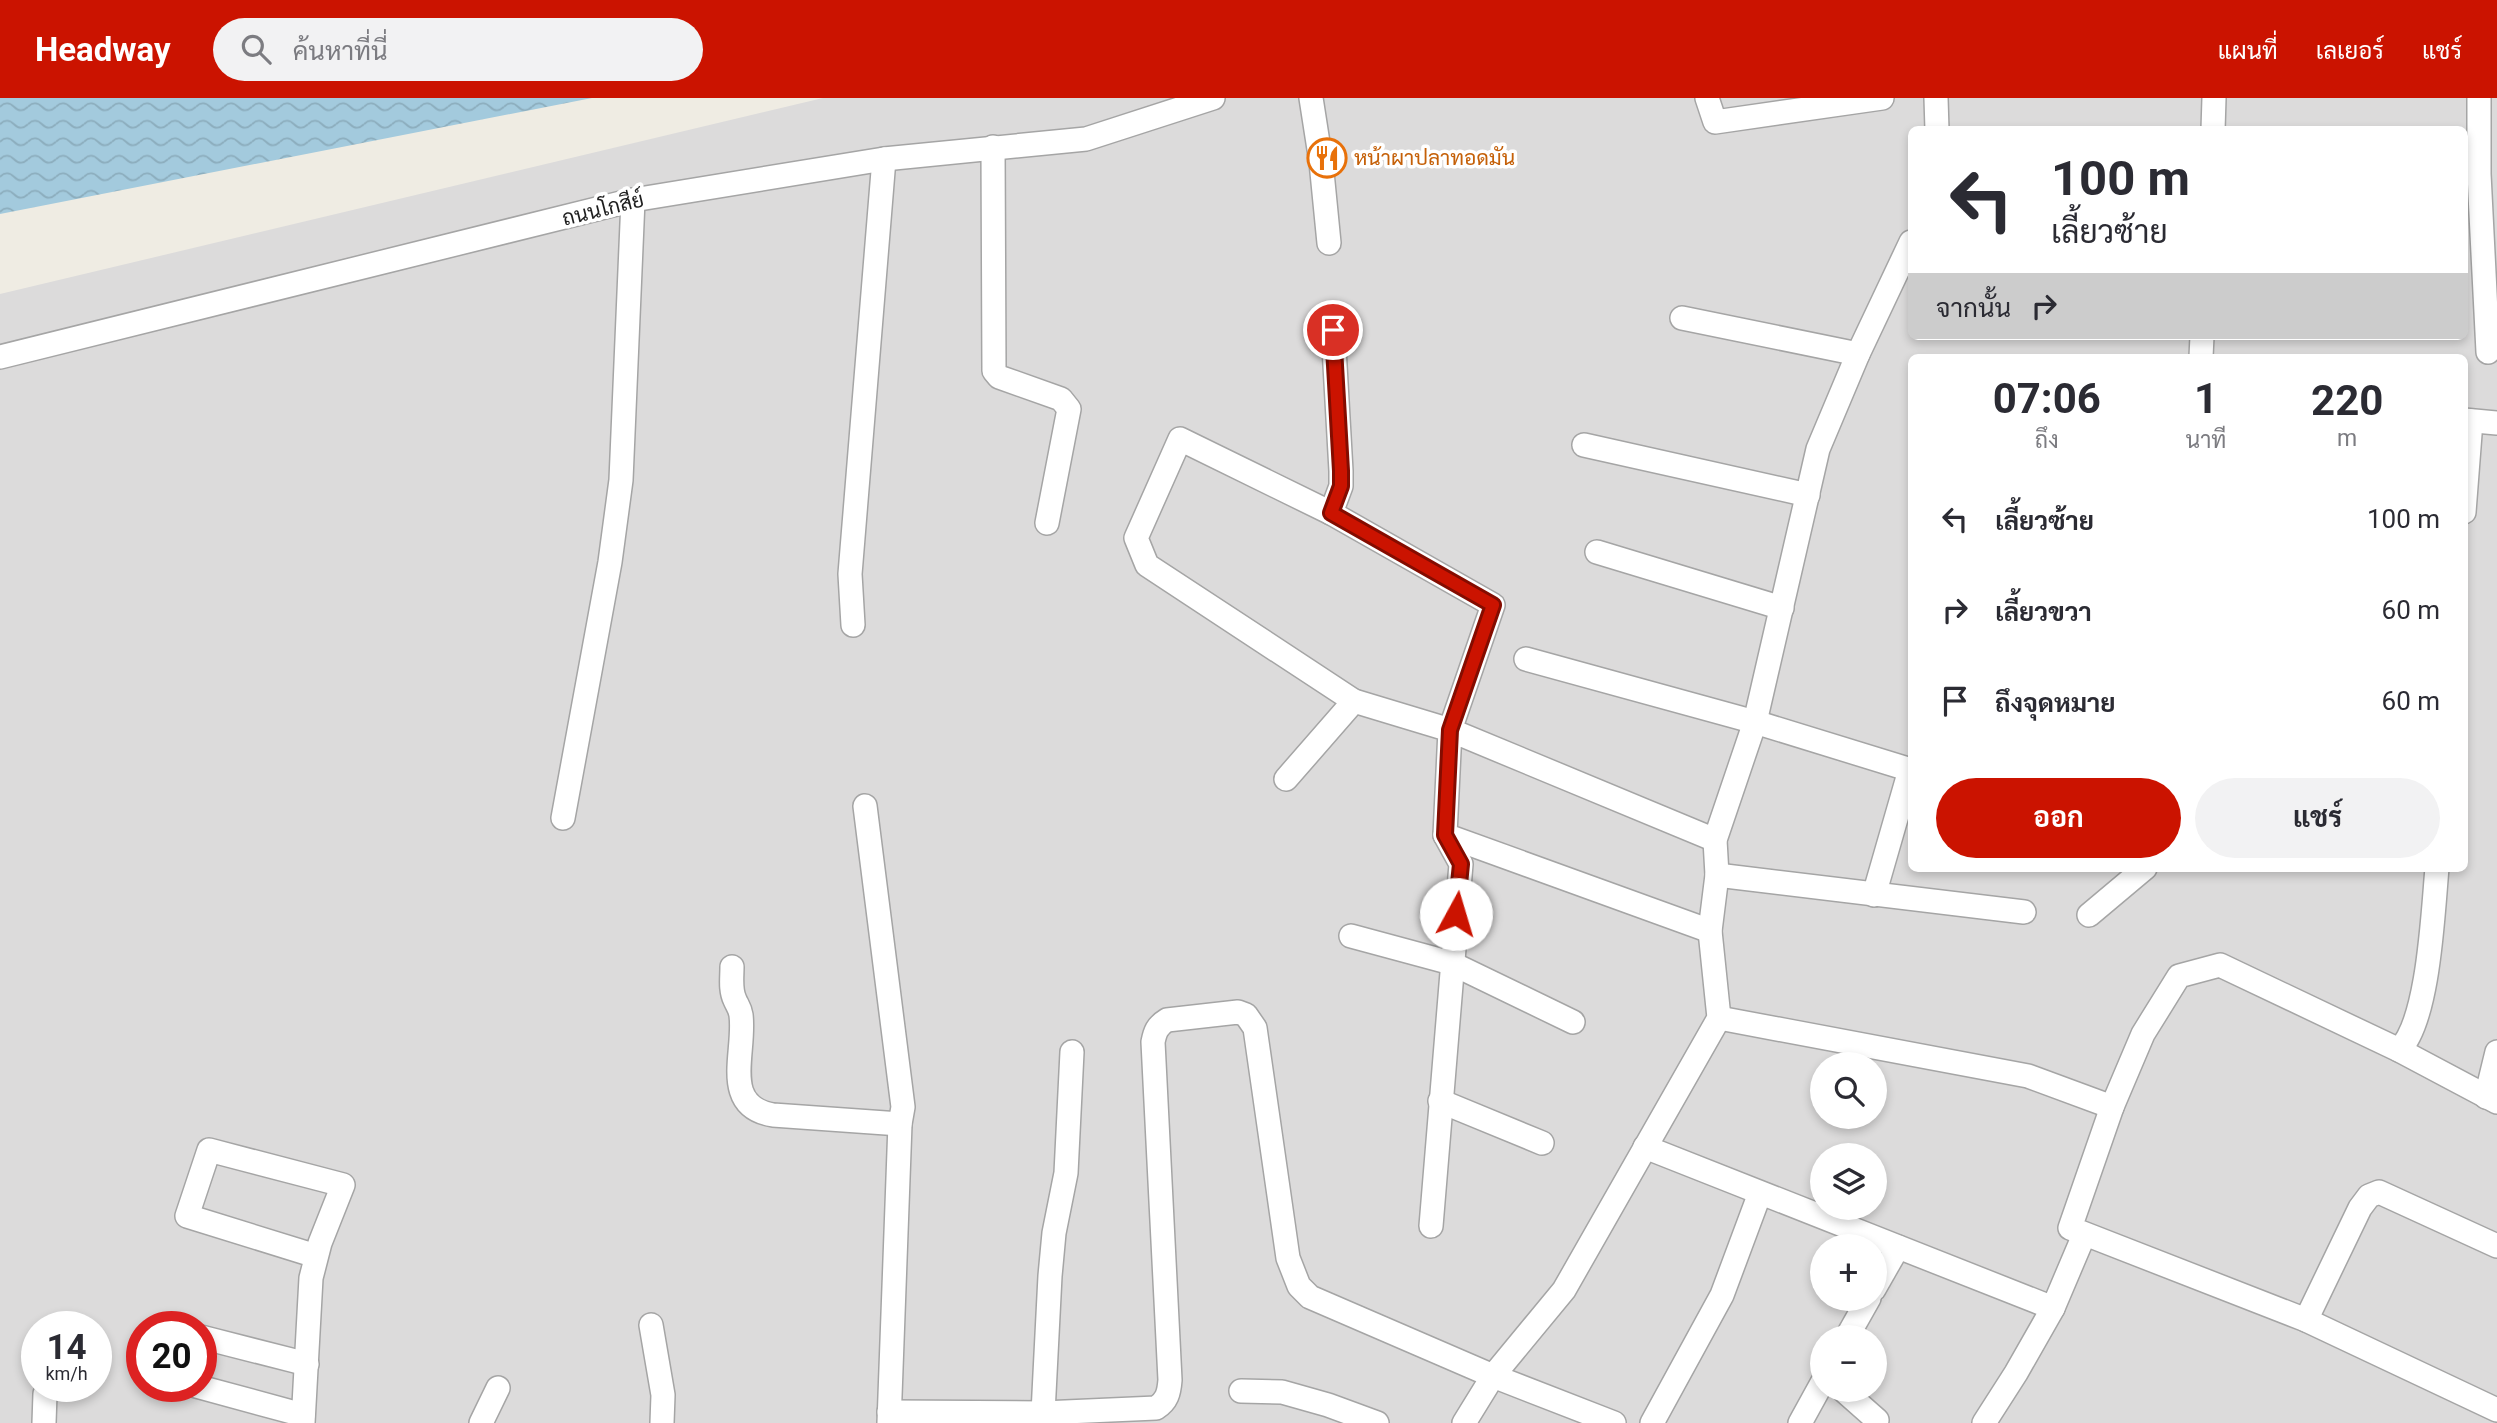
<!DOCTYPE html>
<html lang="th">
<meta charset="utf-8">
<style>
:root{--surface:#fff;--page:#f2f2f3;--text:#2b2b33;--muted:#7c7c81;--accent:#cb1300}
body{margin:0;font-family:Roboto,Sarabun,sans-serif;background:var(--page);color:var(--text);height:100vh;display:flex;flex-direction:column;font-size:26px;white-space:nowrap}
*{box-sizing:border-box;margin:0}
p{font-size:23px;color:var(--muted)}
.icon{flex:none;width:38px;height:38px;fill:none;stroke:currentColor;stroke-width:2;stroke-linecap:round;stroke-linejoin:round}
.map{position:relative;flex:1;overflow:hidden}
.panel{position:absolute;left:1908px;top:256px;width:560px;height:518px;display:flex;flex-direction:column;background:var(--surface);border-radius:10px;box-shadow:0 4px 10px #0003}
.panel>*{flex:none}
.guide{position:absolute;left:1908px;top:28px;width:560px;height:214px;border-radius:10px;box-shadow:0 4px 10px #0003;background:#fff;color:var(--text);overflow:hidden}
.fabs{position:absolute;left:1810px;top:954px;display:grid;gap:14px}
.fabs a{display:grid;place-items:center;width:77px;height:77px;border-radius:50%;background:var(--surface);box-shadow:0 4px 10px #0003;font-size:35px}
.speed{position:absolute;left:21px;top:1213px;display:flex;gap:14px;font-size:35px;font-weight:700;text-align:center}
.speed>*{display:grid;place-content:center;width:91px;height:91px;border-radius:50%;background:var(--surface);box-shadow:0 4px 10px #0003;line-height:1}
.speed small{font-size:18px;font-weight:400}
.speed .limit{border:10px solid #d22;background:#fff;color:#111}
.pin{position:absolute;display:grid;place-items:center;width:60px;height:60px;color:#fff;margin:-30px;border:4px solid #fff;border-radius:50%;box-shadow:0 2px 7px #0007}
.me{position:absolute;width:77px;margin:-38px;rotate:6deg;stroke-linejoin:round;filter:drop-shadow(0 0 5px #0008)}
.turn{display:flex;align-items:center;gap:24px;height:147px;padding:0 28px;font-size:32px}
.turn .icon{width:91px;height:91px;stroke-width:2.5}
.turn b{display:block;font-size:49px;line-height:60px}
.then{display:flex;align-items:center;height:66px;padding:0 28px;background:#0003;gap:14px;font-size:26px}
.eta{display:flex;justify-content:space-evenly;align-items:center;height:119px;text-align:center}
.eta b{font-size:42px;font-weight:700;line-height:49px}
.action{display:flex;gap:14px;margin-top:auto;padding:14px 28px}
.action a{flex:1;height:80px;border-radius:42px;background:var(--accent);color:#fff;font-size:28px;font-weight:700;line-height:80px;text-align:center}
.action a+a{background:var(--page);color:var(--text)}
ul{padding:0;list-style:none}
li{display:flex;align-items:center;gap:21px;height:91px;padding:0 28px}
li div{flex:1}
li b{display:block;font-size:26px}
li em{font-style:normal}
header{display:flex;align-items:center;gap:42px;box-sizing:border-box;height:98px;padding:0 35px;background:var(--accent);color:#fff}
header strong{font-size:33px}
nav{display:flex;gap:38px;margin-inline-start:auto;font-size:24px}
.search{width:490px;height:63px;background:var(--page);display:flex;align-items:center;gap:18px;box-sizing:border-box;padding:0 24px;border-radius:38px;color:var(--muted);font-size:26px}
.map>svg:first-child{display:block}
</style>
<header>
<strong>Headway</strong>
<div class="search"><svg class="icon" aria-label="search" viewBox="0 0 24 24"><circle cx="10" cy="10" r="6"/><path d="M15 15l6 6"/></svg>ค้นหาที่นี่</div>
<nav><a>แผนที่</a><a>เลเยอร์</a><a>แชร์</a></nav>
</header>
<div class="map">
<svg width="2497" height="1325" viewBox="0 0 2497 1325">
<defs>
<pattern id="water-waves" width="16" height="10" patternUnits="userSpaceOnUse" patternTransform="scale(1.75)"><rect width="16" height="10" fill="#a3cadd"/><path d="M0 5q4-4 8 0t8 0" fill="none" stroke="#8cadbd"/></pattern>
</defs>
<rect width="100%" height="100%" fill="#efece3"/>
<path fill="#dcdbdb" fill-rule="evenodd" d="M 823,0 L 2497,0 L 2497,1325 L 0,1325 L 0,196 ZM 1911,32 L 2464,32 L 2464,238 L 1911,238 ZM 1911,259 L 2464,259 L 2464,770 L 1911,770 ZM 1822,966 L 1874,966 L 1874,1018 L 1822,1018 ZM 1822,1057 L 1874,1057 L 1874,1110 L 1822,1110 ZM 1822,1148 L 1874,1148 L 1874,1200 L 1822,1200 ZM 37,1228 L 96,1228 L 96,1288 L 37,1288 ZM 142,1228 L 201,1228 L 201,1288 L 142,1288 ZM 1822,1239 L 1874,1239 L 1874,1292 L 1822,1292 Z"/>
<path fill="url(#water-waves)" d="M 0,0 L 592,0 L 0,116 Z"/>
<g fill="none" stroke-linecap="round" stroke-linejoin="round">
<g stroke="#a5a5a5" stroke-width="26">
<g id="minor">
<path d="M 1311,0 L 1321,64 L 1329,145"/>
<path d="M 1707,0 L 1715,24 L 1882,0"/>
<path d="M 1936,0 L 1937,32"/>
<path d="M 2479,0 L 2479,76 L 2488,254"/>
<path d="M 2213,32 L 2214,0"/>
<path d="M 993,49 L 994,273 L 999,279 L 1061,301 L 1069,311 L 1047,425"/>
<path d="M 1682,220 L 1858,256"/>
<path d="M 0,259 L 633,102 L 884,61 L 1086,41 L 1213,0"/>
<path d="M 2201,259 L 2202,238"/>
<path d="M 2464,322 L 2497,325"/>
<path d="M 1584,347 L 1808,397"/>
<path d="M 2464,414 L 2471,323"/>
<path d="M 1331,415 L 1341,388 L 1341,373 L 1333,232"/>
<path d="M 1597,454 L 1782,510"/>
<path d="M 853,527 L 850,476 L 884,61"/>
<path d="M 1526,561 L 1755,624 L 1911,672"/>
<path d="M 1286,681 L 1354,603"/>
<path d="M 865,708 L 903,1009 L 900,1026 L 889,1325"/>
<path d="M 563,720 L 610,464 L 621,382 L 633,102"/>
<path d="M 1717,777 L 2024,814"/>
<path d="M 1874,797 L 1910,672"/>
<path d="M 2089,817 L 2145,770"/>
<path d="M 1710,833 L 1445,737 L 1450,632 L 1493,507 L 1331,415 L 1180,341 L 1136,440 L 1147,467 L 1354,603 L 1450,632 L 1715,742"/>
<path d="M 1351,838 L 1451,865 L 1573,924"/>
<path d="M 732,869 C 732,880 730,892 735,902 C 737,907 740,910 741,917 C 746,954 720,1008 773,1017 L 900,1026"/>
<path d="M 1719,920 L 2028,978 L 2112,1009"/>
<path d="M 2399,952 C 2429,923 2433,812 2437,770"/>
<path d="M 2486,999 L 2497,954"/>
<path d="M 1440,1003 L 1542,1045"/>
<path d="M 2497,1004 L 2399,952 L 2220,867 L 2179,878 L 2143,936 L 2112,1009 L 2070,1130 L 2306,1222 L 2497,1312"/>
<path d="M 1645,1049 L 2053,1210"/>
<path d="M 1431,1128 L 1461,766 L 1445,737"/>
<path d="M 1874,1191 L 1898,1149"/>
<path d="M 2306,1222 L 2360,1110 L 2369,1098 L 2379,1094 L 2497,1148"/>
<path d="M 651,1227 L 663,1297 L 662,1325"/>
<path d="M 201,1239 L 307,1266"/>
<path d="M 1847,1239 L 1869,1200"/>
<path d="M 196,1288 L 303,1317"/>
<path d="M 1843,1292 L 1877,1322"/>
<path d="M 1241,1293 L 1282,1294 L 1328,1307 L 1377,1325"/>
<path d="M 889,1314 L 1043,1315 L 1156,1310 C 1167,1303 1169,1295 1170,1282 L 1153,944 C 1155,934 1157,928 1167,922 L 1238,914 L 1246,917 L 1255,930 L 1288,1160 L 1299,1188 L 1310,1199 L 1493,1278 L 1614,1325"/>
<path d="M 1043,1315 L 1050,1178 L 1054,1135 L 1066,1075 L 1072,954"/>
<path d="M 44,1325 L 45,1296"/>
<path d="M 303,1325 L 311,1180 L 320,1145 L 343,1087 L 209,1052 L 187,1118 L 316,1158"/>
<path d="M 481,1325 L 498,1290"/>
<path d="M 1464,1325 L 1493,1278 L 1564,1192 L 1719,920 L 1710,833 L 1717,777 L 1715,742 L 1755,624 L 1818,351 L 1858,256 L 1911,144"/>
<path d="M 1652,1325 L 1722,1197 L 1760,1095"/>
<path d="M 1800,1325 L 1822,1285"/>
<path d="M 1984,1325 L 2016,1275 L 2053,1210 L 2084,1137"/>
</g>
</g>
<use href="#minor" stroke="#fff" stroke-width="23"/>
</g>
<g fill="none" stroke-linecap="round" stroke-linejoin="round">
<g stroke="#840c00" stroke-width="18">
<path id="route" d="M 1333,232 L 1341,373 L 1341,388 L 1331,415 L 1493,507 L 1450,632 L 1445,737 L 1461,766 L 1456,816"/>
</g>
<use href="#route" stroke="#cb1300" stroke-width="12"/>
</g>
<defs>
<g id="restaurant-ring" transform="scale(2.0125)"><circle r="9.5" fill="#fff" stroke="#e8710a" stroke-width="1.5"/><path d="M-5-6h1v4h1v-4h1v4h1v-4h1v5L-1.5 .5V6h-2V.5L-5-1ZM5-6V6H3V1.5H1.5Q1.5-4 5-6Z" fill="#e8710a"/></g>
</defs>
<g fill-rule="evenodd">
<use href="#restaurant-ring" x="1327" y="60"/>
</g>
<g text-anchor="middle" stroke-width="7" stroke-linejoin="round" paint-order="stroke">
<g font-size="21" fill="#c56008" stroke="#fff" text-anchor="start">
<text x="1354" y="67">หน้าผาปลาทอดมัน</text>
</g>
<g font-size="21" fill="#1e1e1e" stroke="#fff">
<text transform="translate(603 111) rotate(-14)" y="7">ถนนโกสีย์</text>
</g>
</g>
</svg>
<div class="fabs">
<a><svg class="icon" aria-label="search" viewBox="0 0 24 24"><circle cx="10" cy="10" r="6"/><path d="M15 15l6 6"/></svg></a>
<a><svg class="icon" aria-label="layers" viewBox="0 0 24 24"><path d="M12 4l9 5-9 5-9-5zM3 14l9 5 9-5"/></svg></a>
<a>+</a>
<a>−</a>
</div>
<div class="speed"><div>14<small>km/h</small></div><div class="limit">20</div></div>
<div class="pin" style="left:1333px;top:232px;background:#d93025"><svg class="icon" aria-label="arrive" viewBox="0 0 24 24"><path d="M6 21V4h12l-3 4 3 4H6"/></svg></div>
<svg class="me" style="left:1456px;top:816px" viewBox="-20 -20 40 40"><circle r="19" fill="#fff"/><path d="M0-13L10 11 0 6-10 11z" fill="#cb1300"/></svg>
<div class="guide">
<div class="turn"><svg class="icon" aria-label="left" viewBox="0 0 24 24"><path d="M17 20v-9H6M10 6l-5 5 5 5"/></svg><div><b>100 m</b>เลี้ยวซ้าย</div></div>
<div class="then">จากนั้น<svg class="icon" aria-label="right" viewBox="0 0 24 24"><path d="M7 20v-9h11M14 6l5 5-5 5"/></svg></div>
</div>
<section class="panel">
<div class="eta">
<div><b>07:06</b><p>ถึง</p></div>
<div><b>1</b><p>นาที</p></div>
<div><b>220</b><p>m</p></div>
</div>
<ul>
<li><svg class="icon" aria-label="left" viewBox="0 0 24 24"><path d="M17 20v-9H6M10 6l-5 5 5 5"/></svg><div><b>เลี้ยวซ้าย</b></div><em>100 m</em></li>
<li><svg class="icon" aria-label="right" viewBox="0 0 24 24"><path d="M7 20v-9h11M14 6l5 5-5 5"/></svg><div><b>เลี้ยวขวา</b></div><em>60 m</em></li>
<li><svg class="icon" aria-label="arrive" viewBox="0 0 24 24"><path d="M6 21V4h12l-3 4 3 4H6"/></svg><div><b>ถึงจุดหมาย</b></div><em>60 m</em></li>
</ul>
<div class="action"><a>ออก</a><a>แชร์</a></div>
</section>
</div>
